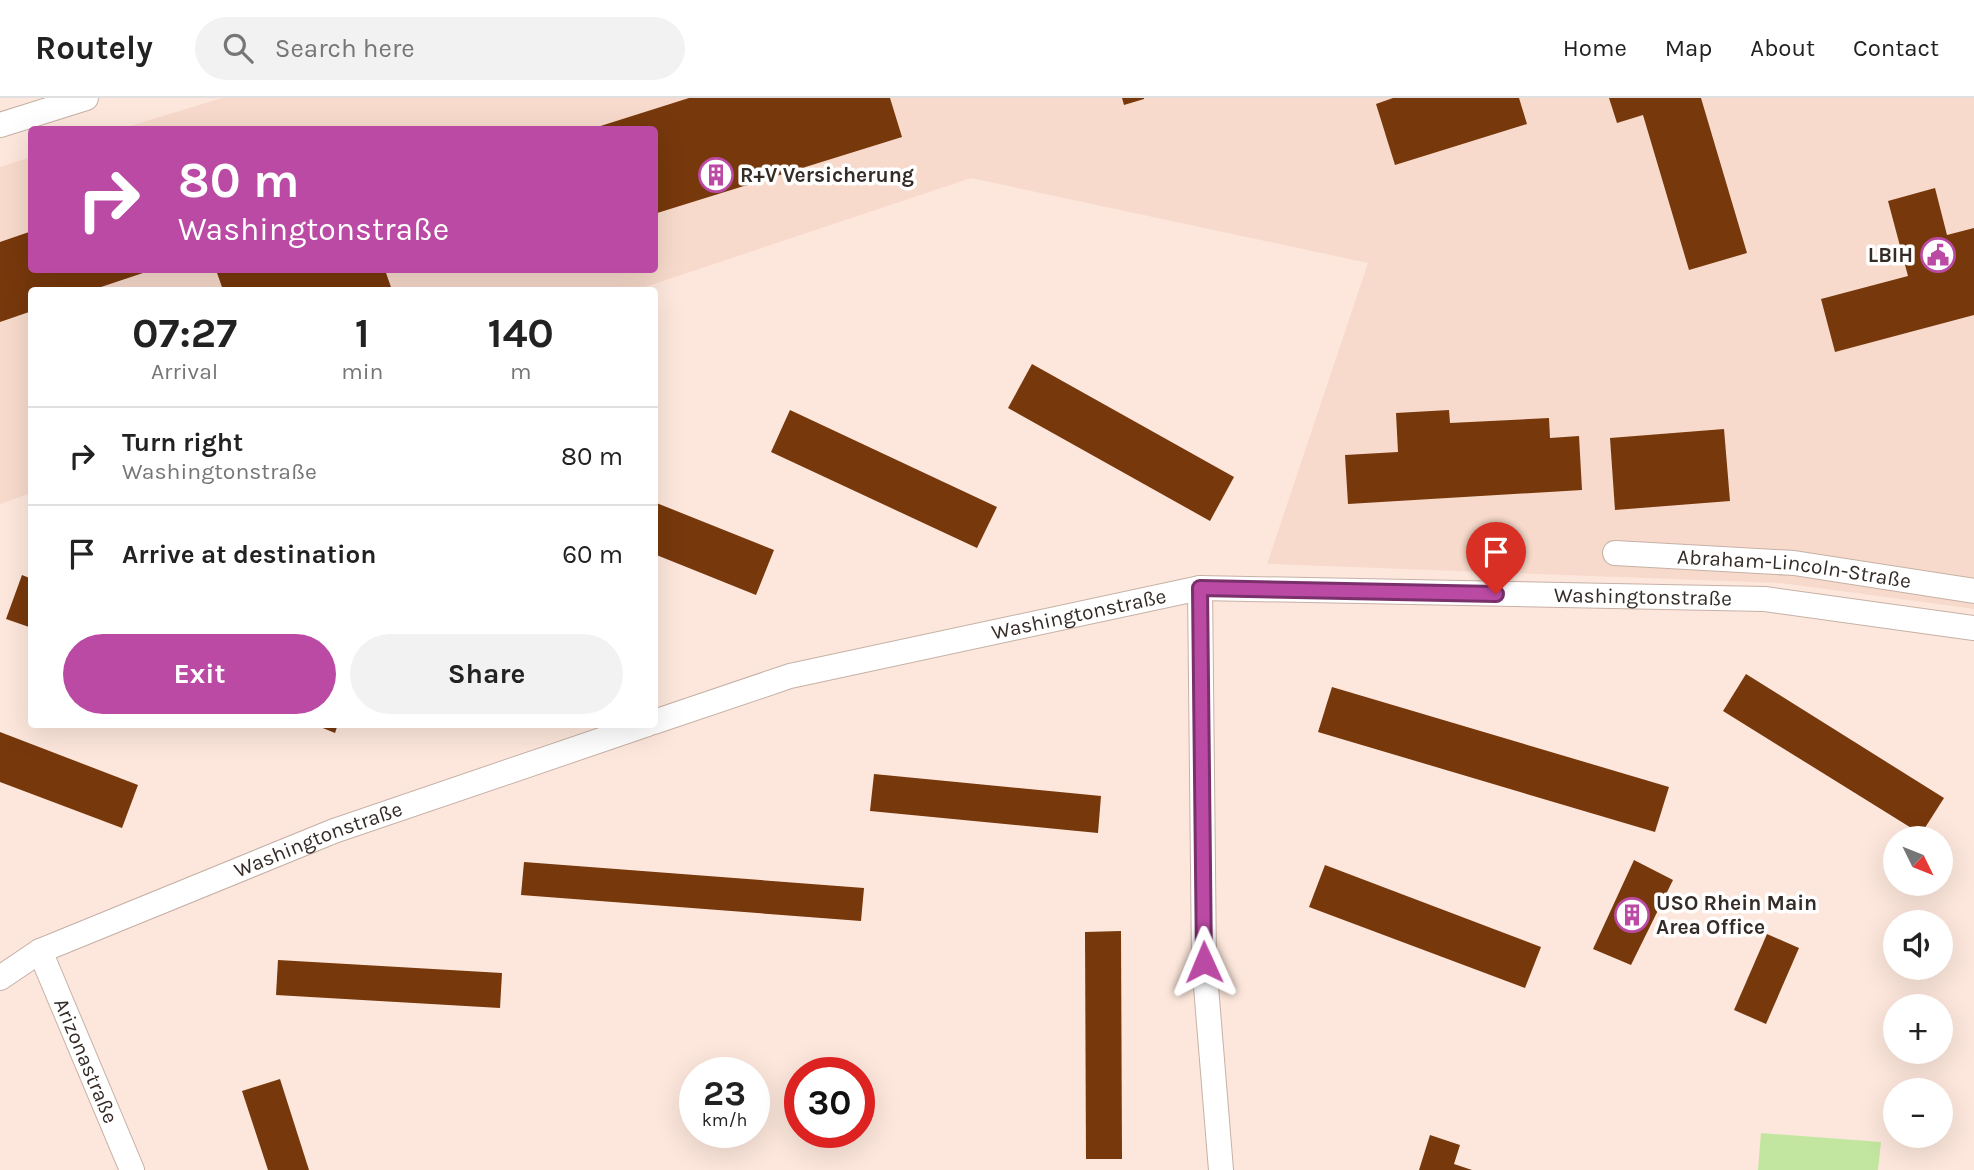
<!DOCTYPE html>
<meta charset="utf-8">
<style>
:root{--surface:#fff;--page:#f2f2f2;--text:#222;--muted:#767676;--line:#e0e0e0;--accent:#bb4aa5}
body{margin:0;font-family:Karla,sans-serif;background:var(--page);color:var(--text);height:100vh;display:flex;flex-direction:column;font-size:26px;white-space:nowrap}
*{box-sizing:border-box;margin:0}
p{font-size:23px;color:var(--muted)}
.icon{flex:none;width:38px;height:38px;fill:none;stroke:currentColor;stroke-width:2;stroke-linecap:round;stroke-linejoin:round}
.map{position:relative;flex:1;overflow:hidden}
.drawer{position:absolute;left:28px;top:189px;width:630px;height:441px;display:flex;flex-direction:column;background:var(--surface);border-radius:7px;box-shadow:0 7px 28px #0002}
.drawer>*{flex:none}
.hud{position:absolute;left:28px;top:28px;width:630px;height:147px;border-radius:7px;box-shadow:0 7px 28px #0002;background:#bb4aa5;color:#fff;overflow:hidden}
.needle{width:46px;rotate:133deg}
.fabs{position:absolute;left:1883px;top:728px;display:grid;gap:14px}
.fabs a{display:grid;place-items:center;width:70px;height:70px;border-radius:50%;background:var(--surface);box-shadow:0 7px 28px #0002;font-size:35px}
.speed{position:absolute;left:679px;top:959px;display:flex;gap:14px;font-size:35px;font-weight:700;text-align:center}
.speed>*{display:grid;place-content:center;width:91px;height:91px;border-radius:50%;background:var(--surface);box-shadow:0 7px 28px #0002;line-height:1}
.speed small{font-size:18px;font-weight:400}
.speed .limit{border:10px solid #d22;background:#fff;color:#111}
.pin{position:absolute;display:grid;place-items:center;width:60px;height:60px;color:#fff;margin:-72px -30px;border-radius:50% 50% 50% 0;rotate:-45deg;box-shadow:0 0 7px #0007}
.pin .icon{rotate:45deg}
.me{position:absolute;width:77px;margin:-38px;rotate:359deg;stroke-linejoin:round;filter:drop-shadow(0 0 5px #0008)}
.turn{display:flex;align-items:center;gap:24px;height:147px;padding:0 35px;font-size:32px}
.turn .icon{width:91px;height:91px;stroke-width:2.5}
.turn b{display:block;font-size:49px;line-height:60px}
.eta{display:flex;justify-content:space-evenly;align-items:center;height:119px;text-align:center}
.eta b{font-size:42px;font-weight:700;line-height:49px}
.cta{display:flex;gap:14px;margin-top:auto;padding:14px 35px}
.cta a{flex:1;height:80px;border-radius:42px;background:var(--accent);color:#fff;font-size:28px;font-weight:700;line-height:80px;text-align:center}
.cta a+a{background:var(--page);color:var(--text)}
ul{padding:0;list-style:none}
li{display:flex;align-items:center;gap:21px;height:98px;padding:0 35px;border-top:2px solid var(--line)}
li div{flex:1}
li b{display:block;font-size:26px}
li em{font-style:normal}
header{display:flex;align-items:center;gap:42px;box-sizing:border-box;height:98px;padding:0 35px;background:var(--surface);border-bottom:2px solid var(--line)}
header strong{font-size:33px}
nav{display:flex;gap:38px;margin-inline-start:auto;font-size:24px}
.search{width:490px;height:63px;background:var(--page);display:flex;align-items:center;gap:18px;box-sizing:border-box;padding:0 24px;border-radius:38px;color:var(--muted);font-size:26px}
.map>svg:first-child{display:block}
</style>
<header>
<strong>Routely</strong>
<div class="search"><svg class="icon" aria-label="search" viewBox="0 0 24 24"><circle cx="10" cy="10" r="6"/><path d="M15 15l6 6"/></svg>Search here</div>
<nav><a>Home</a><a>Map</a><a>About</a><a>Contact</a></nav>
</header>
<div class="map">
<svg width="1974" height="1072" viewBox="0 0 1974 1072">
<rect width="100%" height="100%" fill="#fde7dc"/>
<path fill="#f7dacb" d="M 222,0 L 1974,0 L 1974,511 L 1781,485 L 1267,466 L 1368,165 L 971,80 L 636,192 L 32,192 L 31,395 L 0,406 L 0,69 L 31,59 L 32,172 L 654,172 L 654,32 L 120,31 Z"/>
<path fill="#c2e6a0" d="M 1761,1035 L 1881,1044 L 1878,1072 L 1758,1072 Z"/>
<g fill="#77380c">
<path d="M 689,0 L 890,0 L 902,39 L 654,116 L 654,32 L 591,31 Z"/>
<path d="M 1122,0 L 1144,0 L 1144,1 L 1124,7 Z"/>
<path d="M 1393,0 L 1519,0 L 1527,26 L 1395,67 L 1376,6 Z"/>
<path d="M 1609,0 L 1701,0 L 1747,155 L 1689,172 L 1643,17 L 1617,25 Z"/>
<path d="M 1935,90 L 1947,137 L 1974,130 L 1974,217 L 1835,254 L 1821,201 L 1908,178 L 1888,103 Z"/>
<path d="M 32,133 L 32,172 L 152,172 L 92,192 L 32,192 L 32,213 L 0,224 L 0,144 Z"/>
<path d="M 216,172 L 385,172 L 392,192 L 223,192 Z"/>
<path d="M 1032,266 L 1234,379 L 1210,423 L 1008,310 Z"/>
<path d="M 790,312 L 997,409 L 977,450 L 771,354 Z"/>
<path d="M 1449,312 L 1450,325 L 1549,320 L 1550,340 L 1579,338 L 1582,392 L 1348,406 L 1345,357 L 1398,354 L 1396,315 Z"/>
<path d="M 1724,331 L 1730,403 L 1615,412 L 1610,340 Z"/>
<path d="M 654,404 L 774,452 L 756,497 L 654,456 Z"/>
<path d="M 22,477 L 32,481 L 32,530 L 6,521 Z"/>
<path d="M 1746,576 L 1944,700 L 1921,736 L 1723,613 Z"/>
<path d="M 1332,589 L 1669,689 L 1655,734 L 1318,634 Z"/>
<path d="M 313,626 L 338,626 L 335,635 Z"/>
<path d="M 0,634 L 138,687 L 122,730 L 0,684 Z"/>
<path d="M 874,676 L 1101,698 L 1098,735 L 870,713 Z"/>
<path d="M 1634,762 L 1673,782 L 1631,867 L 1593,851 Z"/>
<path d="M 524,764 L 864,790 L 861,823 L 521,797 Z"/>
<path d="M 1325,767 L 1541,849 L 1525,890 L 1309,809 Z"/>
<path d="M 1121,833 L 1122,1061 L 1086,1061 L 1085,834 Z"/>
<path d="M 1767,836 L 1799,850 L 1766,926 L 1734,912 Z"/>
<path d="M 278,862 L 502,875 L 500,910 L 276,897 Z"/>
<path d="M 280,981 L 309,1072 L 268,1072 L 242,993 Z"/>
<path d="M 1430,1037 L 1460,1047 L 1454,1066 L 1472,1072 L 1419,1072 Z"/>
</g>
<g fill="none" stroke-linecap="round" stroke-linejoin="round">
<g stroke="#c6b1a6" stroke-width="26">
<g id="minor">
<path d="M 0,27 L 86,0"/>
<path id="s1" d="M 1615,455 L 1794,465 L 1974,493"/>
<path d="M 1200,490 L 1204,864 L 1221,1072"/>
<path id="s2" d="M 654,624 L 790,578 L 1200,490 L 1765,501 L 1974,530"/>
<path id="s3" d="M 40,853 L 132,1072"/>
<path id="s4" d="M 0,880 L 40,853 L 334,733 L 648,626"/>
</g>
</g>
<use href="#minor" stroke="#fff" stroke-width="24"/>
</g>
<g fill="none" stroke-linecap="round" stroke-linejoin="round">
<g stroke="#7a306b" stroke-width="18">
<path id="route" d="M 1204,864 L 1200,490 L 1496,496"/>
</g>
<use href="#route" stroke="#bb4aa5" stroke-width="12"/>
</g>
<defs>
<g id="building-ring" transform="scale(1.75)"><circle r="9.5" fill="#fff" stroke="#bb4aa5" stroke-width="1.5"/><path d="M-4-6H4V6H1V3H-1V6H-4ZM-2.5-4.3h1.7v1.8h-1.7ZM.8-4.3h1.7v1.8H.8ZM-2.5-1h1.7V.8h-1.7ZM.8-1h1.7V.8H.8Z" fill="#bb4aa5"/></g>
<g id="civic-ring" transform="scale(1.75)"><circle r="9.5" fill="#fff" stroke="#bb4aa5" stroke-width="1.5"/><path d="M-.6-6.5H3V-4.5H.6V-3L4-1V1h2V6H-6V1h2V-1L-.6-3ZM-1.2 2.5V6h2.4V2.5Z" fill="#bb4aa5"/></g>
</defs>
<g fill-rule="evenodd">
<use href="#building-ring" x="716" y="77"/>
<use href="#civic-ring" x="1938" y="157"/>
<use href="#building-ring" x="1632" y="817"/>
</g>
<g text-anchor="middle" stroke-width="7" stroke-linejoin="round" paint-order="stroke">
<g font-size="21" font-weight="bold" fill="#352c28" stroke="#fff" text-anchor="start">
<text x="740" y="84">R+V Versicherung</text>
<text x="1913" y="164" text-anchor="end">LBIH</text>
<text x="1656" y="812">USO Rhein Main<tspan x="1656" dy="24">Area Office</tspan></text>
</g>
<g font-size="21" fill="#352c28" stroke="#fff">
<text dy="7" stroke="none"><textPath href="#s1" startOffset="180">Abraham-Lincoln-Straße</textPath></text>
<text dy="7" stroke="none"><textPath href="#s2" startOffset="1006">Washingtonstraße</textPath></text>
<text dy="7" stroke="none"><textPath href="#s2" startOffset="439">Washingtonstraße</textPath></text>
<text dy="7" stroke="none"><textPath href="#s4" startOffset="348">Washingtonstraße</textPath></text>
<text dy="7" stroke="none"><textPath href="#s3" startOffset="119">Arizonastraße</textPath></text>
</g>
</g>
</svg>
<div class="fabs">
<a><svg class="needle" viewBox="-14 -14 28 28"><path d="M0-13l5 13h-10z" fill="#e53935"/><path d="M0 13l5-13h-10z" fill="#767676"/></svg></a>
<a><svg class="icon" aria-label="sound" viewBox="0 0 24 24"><path d="M4 9h4l5-4v14l-5-4H4zM17 9q2 3 0 6"/></svg></a>
<a>+</a>
<a>−</a>
</div>
<div class="speed"><div>23<small>km/h</small></div><div class="limit">30</div></div>
<div class="pin" style="left:1496px;top:496px;background:#d93025"><svg class="icon" aria-label="arrive" viewBox="0 0 24 24"><path d="M6 21V4h12l-3 4 3 4H6"/></svg></div>
<svg class="me" style="left:1204px;top:864px" viewBox="-20 -20 40 40"><path d="M0-17L14 15 0 8-14 15z" fill="#bb4aa5" stroke="#fff" stroke-width="4"/></svg>
<div class="hud">
<div class="turn"><svg class="icon" aria-label="right" viewBox="0 0 24 24"><path d="M7 20v-9h11M14 6l5 5-5 5"/></svg><div><b>80 m</b>Washingtonstraße</div></div>
</div>
<section class="drawer">
<div class="eta">
<div><b>07:27</b><p>Arrival</p></div>
<div><b>1</b><p>min</p></div>
<div><b>140</b><p>m</p></div>
</div>
<ul>
<li><svg class="icon" aria-label="right" viewBox="0 0 24 24"><path d="M7 20v-9h11M14 6l5 5-5 5"/></svg><div><b>Turn right</b><p>Washingtonstraße</p></div><em>80 m</em></li>
<li><svg class="icon" aria-label="arrive" viewBox="0 0 24 24"><path d="M6 21V4h12l-3 4 3 4H6"/></svg><div><b>Arrive at destination</b></div><em>60 m</em></li>
</ul>
<div class="cta"><a>Exit</a><a>Share</a></div>
</section>
</div>
